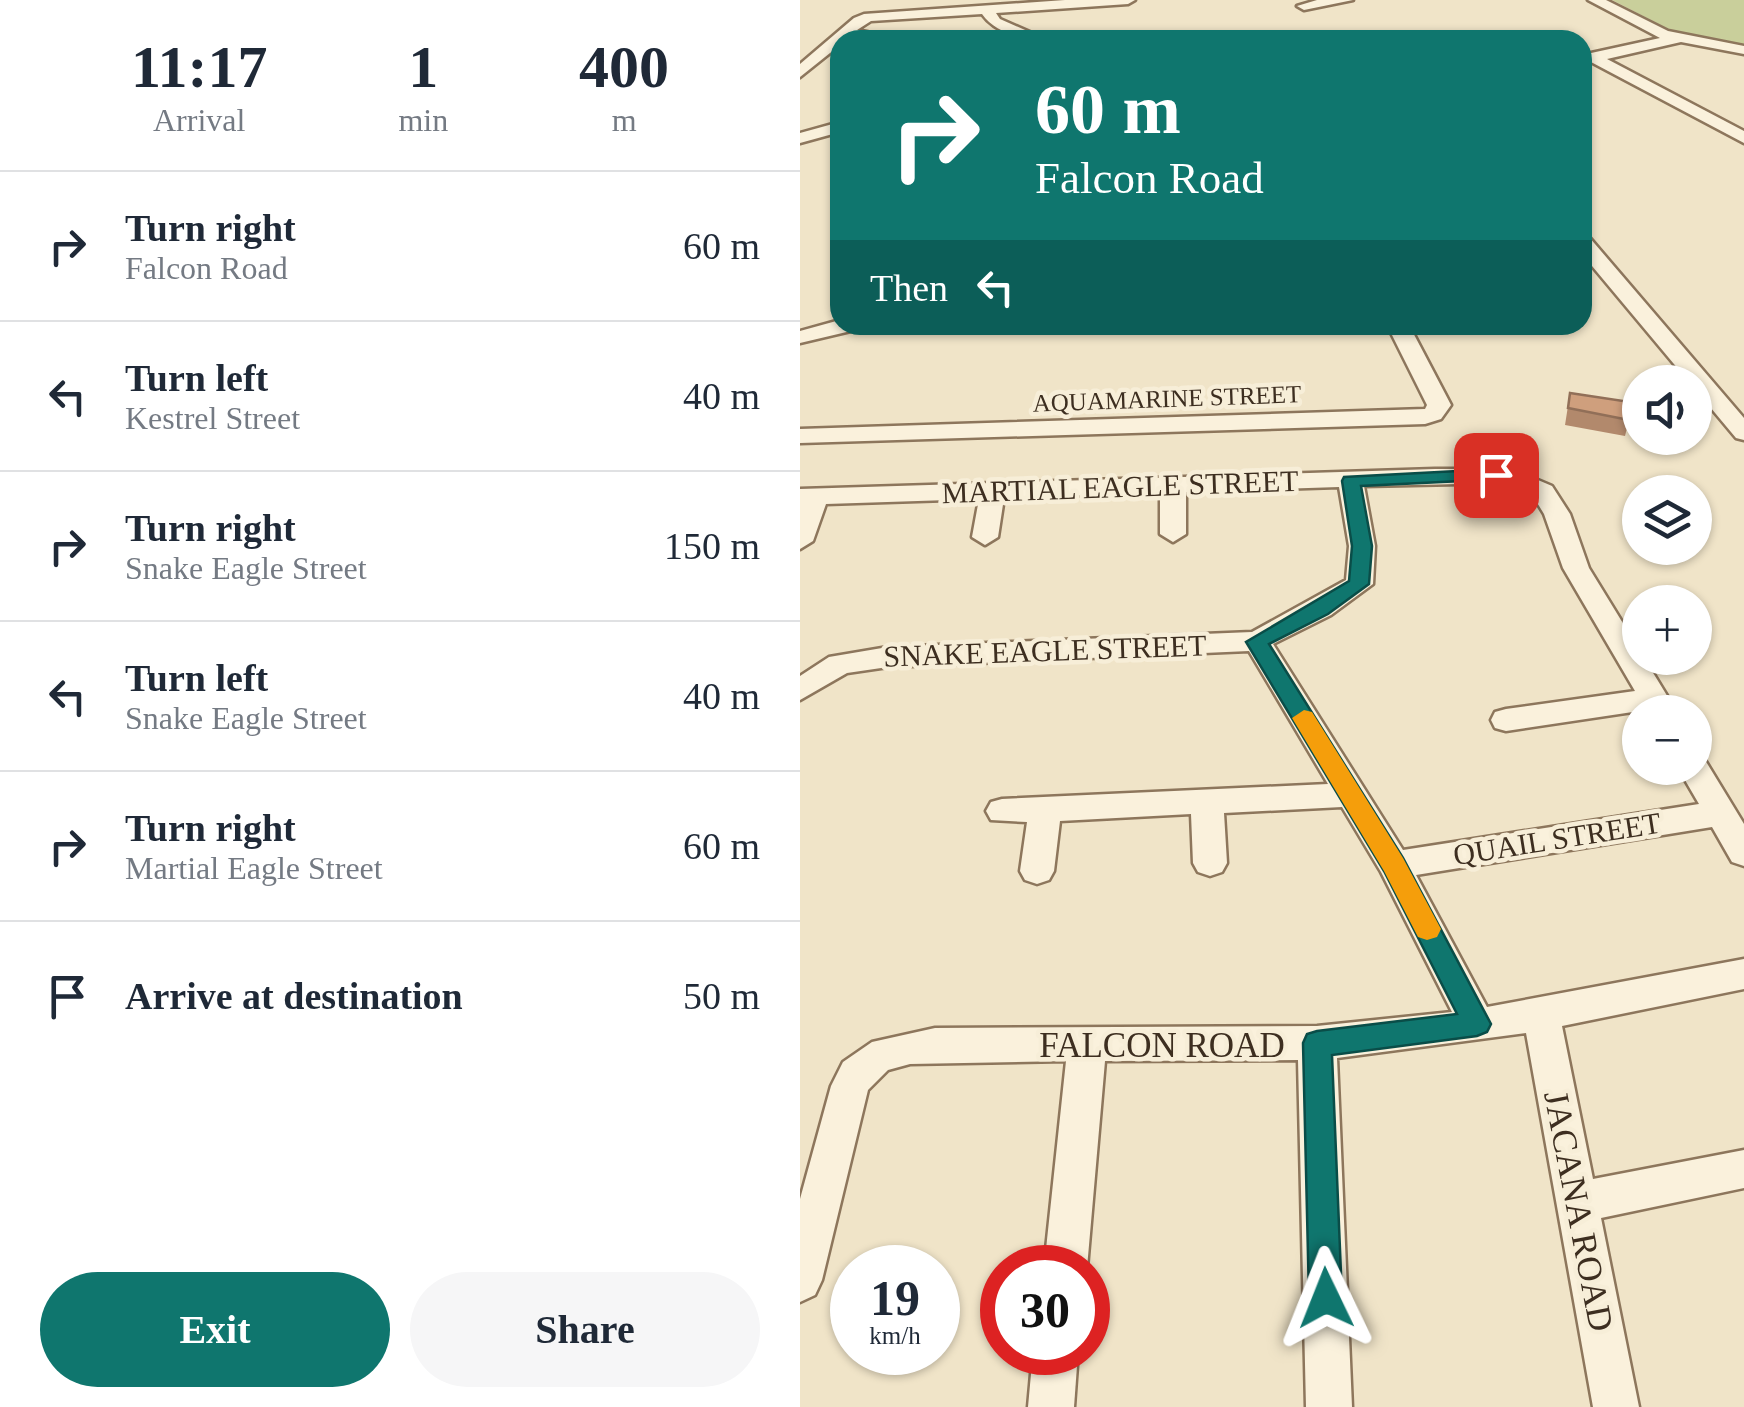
<!DOCTYPE html>
<meta charset="utf-8">
<style>
:root{--surface:#fff;--page:#f6f6f7;--text:#1f2937;--muted:#747a83;--line:#e0e1e3;--accent:#0f766e}
body{margin:0;font-family:Georgia,serif;background:var(--page);color:var(--text);height:100vh;display:flex;flex-direction:column;font-size:38px;white-space:nowrap}
*{box-sizing:border-box;margin:0}
p{font-size:32px;color:var(--muted)}
.icon{flex:none;width:55px;height:55px;fill:none;stroke:currentColor;stroke-width:2;stroke-linecap:round;stroke-linejoin:round}
.map{position:relative;flex:1;overflow:hidden}
.sheet{display:flex;flex-direction:column;background:var(--surface);width:800px}
.sheet>*{flex:none}
.banner{position:absolute;left:30px;top:30px;width:762px;height:305px;border-radius:30px;box-shadow:0 2px 8px #0004;background:#0f766e;color:#fff;overflow:hidden}
.tools{position:absolute;left:822px;top:365px;display:grid;gap:20px}
.tools a{display:grid;place-items:center;width:90px;height:90px;border-radius:50%;background:var(--surface);box-shadow:0 2px 8px #0004;font-size:50px}
.speed{position:absolute;left:30px;top:1245px;display:flex;gap:20px;font-size:50px;font-weight:700;text-align:center}
.speed>*{display:grid;place-content:center;width:130px;height:130px;border-radius:50%;background:var(--surface);box-shadow:0 2px 8px #0004;line-height:1}
.speed small{font-size:25px;font-weight:400}
.speed .limit{border:15px solid #d22;background:#fff;color:#111}
.pin{position:absolute;display:grid;place-items:center;width:85px;height:85px;color:#fff;margin:-42px;border-radius:20px;box-shadow:0 5px 15px #0006}
.me{position:absolute;width:110px;margin:-55px;rotate:358deg;stroke-linejoin:round;filter:drop-shadow(0 0 8px #0008)}
.turn{display:flex;align-items:center;gap:35px;height:210px;padding:0 40px;font-size:45px}
.turn .icon{width:130px;height:130px;stroke-width:2.5}
.turn b{display:block;font-size:70px;line-height:85px}
.then{display:flex;align-items:center;height:95px;padding:0 40px;background:#0003;gap:20px;font-size:38px}
.eta{display:flex;justify-content:space-evenly;align-items:center;height:170px;text-align:center}
.eta b{font-size:60px;font-weight:600;line-height:70px}
.cta{display:flex;gap:20px;margin-top:auto;padding:20px 40px}
.cta a{flex:1;height:115px;border-radius:60px;background:var(--accent);color:#fff;font-size:40px;font-weight:600;line-height:115px;text-align:center}
.cta a+a{background:var(--page);color:var(--text)}
ul{padding:0;list-style:none}
li{display:flex;align-items:center;gap:30px;height:150px;padding:0 40px;border-top:2px solid var(--line)}
li div{flex:1}
li b{display:block;font-size:38px}
li em{font-style:normal}
main{display:flex;flex:1;min-height:0}
.map>svg:first-child{display:block}
</style>
<main>
<section class="sheet">
<div class="eta">
<div><b>11:17</b><p>Arrival</p></div>
<div><b>1</b><p>min</p></div>
<div><b>400</b><p>m</p></div>
</div>
<ul>
<li><svg class="icon" aria-label="right" viewBox="0 0 24 24"><path d="M7 20v-9h11M14 6l5 5-5 5"/></svg><div><b>Turn right</b><p>Falcon Road</p></div><em>60 m</em></li>
<li><svg class="icon" aria-label="left" viewBox="0 0 24 24"><path d="M17 20v-9H6M10 6l-5 5 5 5"/></svg><div><b>Turn left</b><p>Kestrel Street</p></div><em>40 m</em></li>
<li><svg class="icon" aria-label="right" viewBox="0 0 24 24"><path d="M7 20v-9h11M14 6l5 5-5 5"/></svg><div><b>Turn right</b><p>Snake Eagle Street</p></div><em>150 m</em></li>
<li><svg class="icon" aria-label="left" viewBox="0 0 24 24"><path d="M17 20v-9H6M10 6l-5 5 5 5"/></svg><div><b>Turn left</b><p>Snake Eagle Street</p></div><em>40 m</em></li>
<li><svg class="icon" aria-label="right" viewBox="0 0 24 24"><path d="M7 20v-9h11M14 6l5 5-5 5"/></svg><div><b>Turn right</b><p>Martial Eagle Street</p></div><em>60 m</em></li>
<li><svg class="icon" aria-label="arrive" viewBox="0 0 24 24"><path d="M6 21V4h12l-3 4 3 4H6"/></svg><div><b>Arrive at destination</b></div><em>50 m</em></li>
</ul>
<div class="cta"><a>Exit</a><a>Share</a></div>
</section>
<div class="map">
<svg width="944" height="1407" viewBox="0 0 944 1407">
<rect width="100%" height="100%" fill="#f0e4c8"/>
<path fill="#c9cf9b" d="M 812,0 L 944,0 L 944,48 L 886,38 Z"/>
<g fill="none" stroke-linecap="round" stroke-linejoin="round">
<g stroke="#8d765c" stroke-width="5">
<g id="minor">
<path d="M 265,0 L 335,0 L 328,4 L 196,13 L 200,19 L 248,40 C 225,40 196,34 182,14 L 71,21 L 57,30 L 105,40 L 40,40 L 40,45 L 0,77 L 0,64 L 54,18 L 64,14 Z"/>
<path d="M 517,0 L 553,0 L 504,10 L 497,6 Z"/>
<path d="M 788,0 L 806,0 L 868,31 L 944,46 L 944,54 L 881,42 L 807,59 L 944,131 L 944,143 L 791,62 L 782,63 L 782,55 L 860,38 Z"/>
<path d="M 40,122 L 40,132 L 0,143 L 0,133 Z"/>
<path d="M 782,235 L 789,237 L 944,418 L 944,440 L 936,438 L 895,389 L 895,382 L 889,382 L 782,254 Z"/>
<path d="M 40,320 L 40,325 L 58,325 L 55,330 L 0,343 L 0,331 Z"/>
<path d="M 587,325 L 609,325 L 651,405 L 641,419 L 625,424 L 0,443 L 0,429 L 625,409 L 627,405 Z"/>
<path d="M 635,469 L 712,469 L 752,486 L 770,514 L 789,568 L 840,651 L 840,658 L 844,658 L 877,712 L 846,710 L 706,731 L 695,728 L 691,720 L 695,712 L 706,709 L 835,691 L 763,568 L 744,514 L 733,496 L 708,483 L 564,486 L 575,546 L 573,584 L 531,615 L 473,644 L 603,850 L 899,804 L 878,768 L 895,768 L 895,757 L 905,760 L 944,824 L 944,866 L 932,862 L 912,827 L 616,875 L 687,1007 L 944,959 L 944,989 L 762,1026 L 793,1179 L 944,1150 L 944,1188 L 801,1218 L 839,1407 L 793,1407 L 726,1033 L 537,1058 L 552,1407 L 506,1407 L 498,1060 L 305,1061 L 287,1268 L 244,1268 L 266,1061 L 110,1064 L 88,1070 L 68,1090 L 22,1280 L 15,1295 L 0,1302 L 0,1199 L 31,1086 L 43,1062 L 72,1042 L 135,1028 L 517,1026 L 652,1012 L 581,872 L 542,807 L 424,813 L 427,863 L 422,872 L 410,876 L 398,872 L 393,863 L 391,814 L 260,821 L 254,871 L 249,880 L 237,884 L 225,880 L 220,871 L 227,822 L 191,820 L 186,811 L 191,802 L 202,799 L 528,784 L 449,651 L 88,667 L 47,673 L 0,700 L 0,676 L 29,657 L 88,647 L 452,632 L 546,580 L 549,546 L 539,487 L 386,492 L 386,534 L 373,542 L 360,534 L 360,493 L 204,498 L 198,537 L 185,545 L 172,537 L 179,499 L 26,504 L 13,541 L 0,549 L 0,489 Z"/>
<path d="M 233,1352 L 278,1352 L 274,1407 L 228,1407 Z"/>
</g>
</g>
<use href="#minor" fill="#faf1dc" fill-rule="evenodd"/>
</g>
<path fill="#b2896c" d="M 770,393 L 829,420 L 825,436 L 765,425 Z"/>
<path fill="#cf9f7d" stroke="#916f58" stroke-width="2.5" d="M 770,393 L 830,402 L 829,420 L 768,408 Z"/>
<path fill="#0f766e" stroke="#0a4d48" stroke-width="2.5" d="M 696,469 L 702,471 L 702,479 L 561,486 L 572,546 L 569,584 L 528,614 L 469,644 L 603,858 L 691,1024 L 687,1032 L 677,1036 L 532,1055 L 542,1298 L 537,1310 L 526,1315 L 514,1310 L 509,1298 L 503,1043 L 507,1034 L 517,1031 L 657,1014 L 584,871 L 446,642 L 549,581 L 552,546 L 542,481 L 544,477 Z"/>
<path fill="#f59e0b" d="M 504,710 L 512,712 L 603,858 L 641,929 L 637,937 L 627,940 L 618,937 L 584,871 L 492,718 Z"/>
<g text-anchor="middle" stroke-width="9" stroke-linejoin="round" paint-order="stroke">
<g font-size="25" fill="#3d2e20" stroke="#f7eed8">
<text transform="translate(367 398) rotate(-2)" y="9">AQUAMARINE STREET</text>
</g>
<g font-size="30" fill="#3d2e20" stroke="#f7eed8">
<text transform="translate(320 487) rotate(-2)" y="10">MARTIAL EAGLE STREET</text>
<text transform="translate(245 651) rotate(-2)" y="10">SNAKE EAGLE STREET</text>
<text transform="translate(757 839) rotate(-9)" y="10">QUAIL STREET</text>
</g>
<g font-size="35" fill="#3d2e20" stroke="#f7eed8">
<text x="362" y="1057">FALCON ROAD</text>
<text transform="translate(779 1211) rotate(79)" y="12">JACANA ROAD</text>
</g>
</g>
</svg>
<div class="tools">
<a><svg class="icon" aria-label="sound" viewBox="0 0 24 24"><path d="M4 9h4l5-4v14l-5-4H4zM17 9q2 3 0 6"/></svg></a>
<a><svg class="icon" aria-label="layers" viewBox="0 0 24 24"><path d="M12 4l9 5-9 5-9-5zM3 14l9 5 9-5"/></svg></a>
<a>+</a>
<a>−</a>
</div>
<div class="speed"><div>19<small>km/h</small></div><div class="limit">30</div></div>
<div class="pin" style="left:696px;top:475px;background:#d93025"><svg class="icon" aria-label="arrive" viewBox="0 0 24 24"><path d="M6 21V4h12l-3 4 3 4H6"/></svg></div>
<svg class="me" style="left:526px;top:1298px" viewBox="-20 -20 40 40"><path d="M0-17L14 15 0 8-14 15z" fill="#0f766e" stroke="#fff" stroke-width="4"/></svg>
<div class="banner">
<div class="turn"><svg class="icon" aria-label="right" viewBox="0 0 24 24"><path d="M7 20v-9h11M14 6l5 5-5 5"/></svg><div><b>60 m</b>Falcon Road</div></div>
<div class="then">Then<svg class="icon" aria-label="left" viewBox="0 0 24 24"><path d="M17 20v-9H6M10 6l-5 5 5 5"/></svg></div>
</div>
</div>
</main>
